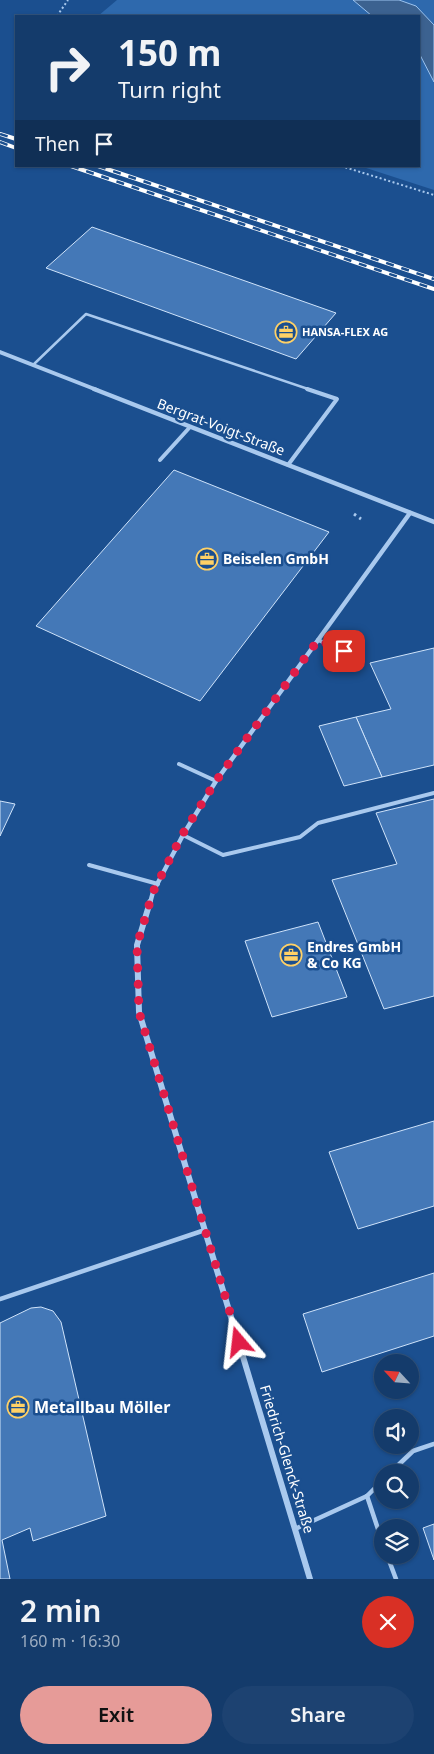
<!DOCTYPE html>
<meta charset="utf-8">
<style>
:root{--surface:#143b6b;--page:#1d4271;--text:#f1f3f6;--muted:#9dadc1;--line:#33557e;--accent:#e69b98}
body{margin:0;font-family:"Noto Sans",sans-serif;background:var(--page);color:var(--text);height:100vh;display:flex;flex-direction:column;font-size:19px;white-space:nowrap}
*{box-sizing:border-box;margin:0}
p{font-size:16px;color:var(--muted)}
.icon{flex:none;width:28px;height:28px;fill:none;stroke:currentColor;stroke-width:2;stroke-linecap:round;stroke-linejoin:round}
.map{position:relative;height:1579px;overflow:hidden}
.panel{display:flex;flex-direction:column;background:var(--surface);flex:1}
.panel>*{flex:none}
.top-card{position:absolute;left:15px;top:15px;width:405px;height:152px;border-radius:0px;box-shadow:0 1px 4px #0004,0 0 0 1px var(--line);background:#143b6b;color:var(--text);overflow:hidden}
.needle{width:32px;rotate:296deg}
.tools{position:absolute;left:374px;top:1354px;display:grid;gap:10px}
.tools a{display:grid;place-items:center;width:45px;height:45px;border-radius:50%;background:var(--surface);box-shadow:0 1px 4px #0004,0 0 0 1px var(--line);font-size:25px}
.pin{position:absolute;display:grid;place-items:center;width:42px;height:42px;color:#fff;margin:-21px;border-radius:10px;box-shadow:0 2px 8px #0006}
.me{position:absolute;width:55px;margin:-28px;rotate:343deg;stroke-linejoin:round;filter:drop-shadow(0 0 4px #0008)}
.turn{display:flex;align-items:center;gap:18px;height:105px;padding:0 20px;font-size:22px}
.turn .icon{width:65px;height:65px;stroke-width:2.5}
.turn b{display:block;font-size:35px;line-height:42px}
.then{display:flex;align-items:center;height:48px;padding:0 20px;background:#0003;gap:10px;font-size:19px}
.round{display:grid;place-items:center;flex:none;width:52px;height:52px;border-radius:26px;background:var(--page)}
.summary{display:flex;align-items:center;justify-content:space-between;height:85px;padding:0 20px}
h1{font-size:30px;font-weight:600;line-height:38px}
.primary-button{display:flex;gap:10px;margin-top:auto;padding:10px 20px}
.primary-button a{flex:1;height:58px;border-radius:30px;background:var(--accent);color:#111;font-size:20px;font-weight:600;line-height:58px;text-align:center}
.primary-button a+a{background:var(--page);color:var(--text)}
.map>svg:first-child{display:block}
</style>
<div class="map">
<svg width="434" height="1579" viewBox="0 0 434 1579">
<rect width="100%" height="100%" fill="#1b4f8f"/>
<g fill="#2e69ad">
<path d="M 117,0 L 353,0 L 372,16 L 98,16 Z"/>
<path d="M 399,0 L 434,0 L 434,25 L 416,6 Z"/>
<path d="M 419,53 L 434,82 L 434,190 L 360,166 L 419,166 Z"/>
</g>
<path fill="#3c6290" stroke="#9cc4f0" d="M 353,0 L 399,0 L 416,6 L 434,25 L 434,82 L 419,53 L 419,16 L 372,16 Z"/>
<g fill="#4478b7" stroke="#cfe3fa">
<path d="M 92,227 L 336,313 L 296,359 L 46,268 Z"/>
<path d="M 174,470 L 329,532 L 200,701 L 36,626 Z"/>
<path d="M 434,648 L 434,765 L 382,777 L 356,717 L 391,709 L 370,663 Z"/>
<path d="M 356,717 L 382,777 L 344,786 L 319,726 Z"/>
<path d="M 434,799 L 434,996 L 384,1009 L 332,880 L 397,864 L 376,813 Z"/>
<path d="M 0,801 L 15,804 L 0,836 Z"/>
<path d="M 318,922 L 347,997 L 272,1017 L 245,941 Z"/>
<path d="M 434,1121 L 434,1206 L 358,1229 L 329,1152 Z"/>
<path d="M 434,1273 L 434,1336 L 322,1372 L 303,1314 Z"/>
<path d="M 41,1307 L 53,1311 L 61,1322 L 106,1516 L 33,1541 L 30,1528 L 2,1540 L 10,1579 L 0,1579 L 0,1323 L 31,1308 Z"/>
<path d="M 434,1524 L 434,1560 L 423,1528 Z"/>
</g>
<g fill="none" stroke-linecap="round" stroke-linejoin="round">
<g stroke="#a9c9ee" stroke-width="2" stroke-dasharray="2 2.5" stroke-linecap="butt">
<path d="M 57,16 L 68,0"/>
<path d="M 341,166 L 434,195"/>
</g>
<path stroke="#a9c9ee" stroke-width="3" stroke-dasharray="2.5 4" stroke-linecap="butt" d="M 354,514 L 361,519"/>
<path stroke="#a9c9ee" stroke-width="2.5" d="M 33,365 L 86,314 L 311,390"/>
<g stroke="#a9c9ee" stroke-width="4">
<path d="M 160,460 L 190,427"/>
<path d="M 288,465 L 337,399 L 307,389"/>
<path d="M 318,640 L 344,651 L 361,653"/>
<path d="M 179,764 L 216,781"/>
<path d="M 183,835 L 223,855 L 300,837 L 318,823 L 434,793"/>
<path d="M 89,865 L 158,884"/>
</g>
<g stroke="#a9c9ee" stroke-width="4.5">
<path d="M 0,1299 L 205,1230"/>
<path d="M 391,1472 L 413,1451 L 434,1444"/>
<path d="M 367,1496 L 382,1541"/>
<path d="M 295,1529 L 367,1496 L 382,1481"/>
<path d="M 387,1555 L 396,1579"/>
</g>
<path stroke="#a9c9ee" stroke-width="4" d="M 0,352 L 97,390"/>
<g stroke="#a9c9ee" stroke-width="4.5">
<path d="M 94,389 L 434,522"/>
<path d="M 150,903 L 153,892 L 183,835 L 216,781 L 410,513"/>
</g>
<path stroke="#a9c9ee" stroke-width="6" d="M 150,902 L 137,945 L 139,1012 L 310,1579"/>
<g stroke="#fff" stroke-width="4">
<g id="rail">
<path d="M 0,134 L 16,139"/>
<path d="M 0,142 L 16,148"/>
<path d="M 71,166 L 434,289"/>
<path d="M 98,166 L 434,279"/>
</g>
</g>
<use href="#rail" stroke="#1b4f8f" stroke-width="2.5" stroke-dasharray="8" stroke-linecap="butt"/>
</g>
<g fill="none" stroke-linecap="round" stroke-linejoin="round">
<path stroke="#e11d48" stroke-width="9" stroke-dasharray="0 16.2" d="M 239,1342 L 139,1012 L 137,945 L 153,892 L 182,835 L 216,781 L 318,640 L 344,651"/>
</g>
<defs>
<g id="office-ring" transform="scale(1.125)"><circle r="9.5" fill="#1b4f8f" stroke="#ffd166" stroke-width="1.5"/><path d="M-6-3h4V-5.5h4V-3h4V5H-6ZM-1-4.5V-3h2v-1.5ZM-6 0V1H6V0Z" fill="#ffd166"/></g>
</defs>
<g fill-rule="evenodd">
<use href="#office-ring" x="286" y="332"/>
<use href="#office-ring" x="207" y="559"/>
<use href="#office-ring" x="291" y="955"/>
<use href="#office-ring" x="18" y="1407"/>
</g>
<g text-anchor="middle" stroke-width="5" stroke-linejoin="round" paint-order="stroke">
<g font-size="11" font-weight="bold" fill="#fff" stroke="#1b4f8f" text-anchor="start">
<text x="302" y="336">HANSA-FLEX AG</text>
</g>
<g font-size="14" fill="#fff" stroke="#1b4f8f">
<text transform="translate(221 427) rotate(21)" y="5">Bergrat-Voigt-Straße</text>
<text transform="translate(287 1459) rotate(73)" y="5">Friedrich-Glenck-Straße</text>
</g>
<g font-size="14" font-weight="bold" fill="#fff" stroke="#1b4f8f" text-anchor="start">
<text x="223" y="564">Beiselen GmbH</text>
<text x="307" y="952">Endres GmbH<tspan x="307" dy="16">&amp; Co KG</tspan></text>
</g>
<g font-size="16" font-weight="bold" fill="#fff" stroke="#1b4f8f" text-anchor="start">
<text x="34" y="1413">Metallbau Möller</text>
</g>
</g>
</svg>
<div class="tools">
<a><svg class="needle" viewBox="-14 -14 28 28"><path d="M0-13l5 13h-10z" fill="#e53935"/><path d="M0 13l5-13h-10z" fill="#9dadc1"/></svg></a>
<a><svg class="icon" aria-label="sound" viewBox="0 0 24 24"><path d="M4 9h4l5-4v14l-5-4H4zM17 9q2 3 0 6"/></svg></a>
<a><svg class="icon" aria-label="search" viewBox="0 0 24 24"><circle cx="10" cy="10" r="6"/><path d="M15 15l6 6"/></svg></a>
<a><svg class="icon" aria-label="layers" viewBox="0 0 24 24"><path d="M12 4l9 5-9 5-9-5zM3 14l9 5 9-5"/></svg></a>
</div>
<div class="pin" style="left:344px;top:651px;background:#d93025"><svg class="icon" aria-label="arrive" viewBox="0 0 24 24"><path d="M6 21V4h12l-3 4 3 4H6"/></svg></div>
<svg class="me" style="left:239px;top:1342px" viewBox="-20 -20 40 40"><path d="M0-17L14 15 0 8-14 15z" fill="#e11d48" stroke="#fff" stroke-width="4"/></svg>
<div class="top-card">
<div class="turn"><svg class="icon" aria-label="right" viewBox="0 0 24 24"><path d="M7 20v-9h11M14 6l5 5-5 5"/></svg><div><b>150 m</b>Turn right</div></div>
<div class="then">Then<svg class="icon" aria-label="arrive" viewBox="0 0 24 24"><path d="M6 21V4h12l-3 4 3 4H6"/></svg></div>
</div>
</div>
<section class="panel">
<div class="summary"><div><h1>2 min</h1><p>160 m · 16:30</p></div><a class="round" style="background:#d93025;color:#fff"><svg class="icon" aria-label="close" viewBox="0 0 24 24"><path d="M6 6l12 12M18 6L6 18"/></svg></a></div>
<div class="primary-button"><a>Exit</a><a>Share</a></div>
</section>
